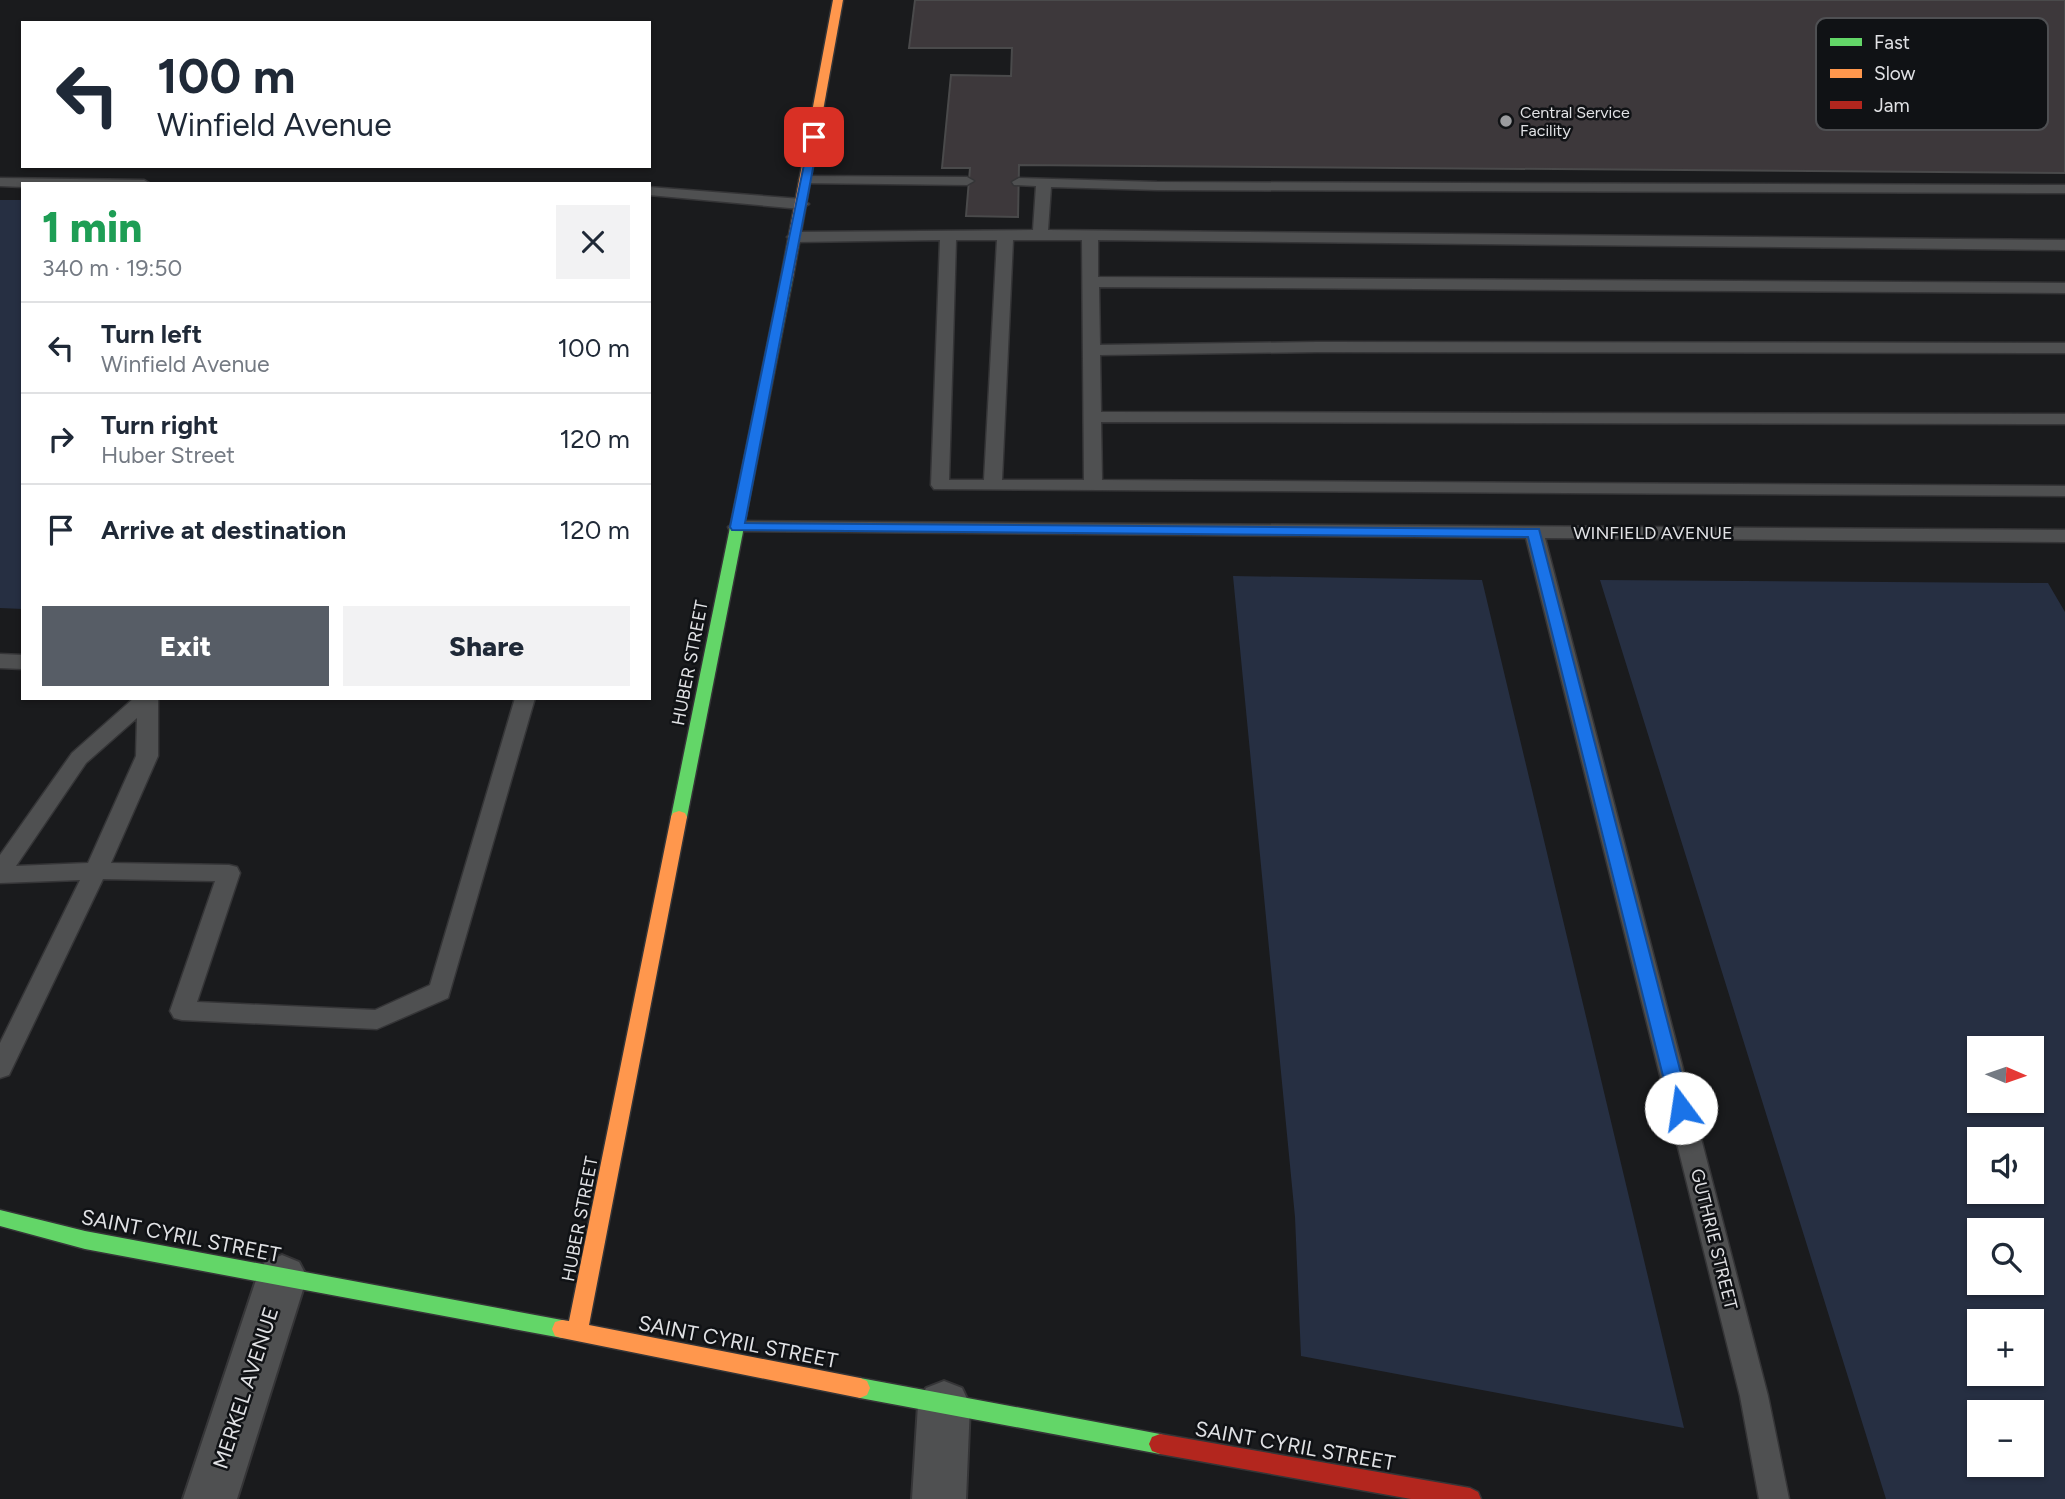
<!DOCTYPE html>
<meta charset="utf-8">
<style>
:root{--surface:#fff;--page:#f2f2f3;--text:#1f2937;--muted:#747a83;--line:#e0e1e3;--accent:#575d66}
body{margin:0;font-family:Figtree,sans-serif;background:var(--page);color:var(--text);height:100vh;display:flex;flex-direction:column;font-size:26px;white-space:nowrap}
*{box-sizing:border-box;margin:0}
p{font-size:23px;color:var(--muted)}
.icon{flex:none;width:38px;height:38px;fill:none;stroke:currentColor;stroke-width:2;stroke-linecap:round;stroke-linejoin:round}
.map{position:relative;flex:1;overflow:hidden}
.side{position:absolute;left:21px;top:182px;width:630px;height:518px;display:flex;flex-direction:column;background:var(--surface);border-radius:0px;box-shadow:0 2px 5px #0004}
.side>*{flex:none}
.hud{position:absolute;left:21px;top:21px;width:630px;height:147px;border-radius:0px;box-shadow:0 2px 5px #0004;background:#fff;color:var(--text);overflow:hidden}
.needle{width:46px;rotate:92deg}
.tools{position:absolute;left:1967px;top:1036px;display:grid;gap:14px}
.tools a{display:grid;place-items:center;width:77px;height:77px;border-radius:0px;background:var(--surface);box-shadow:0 2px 5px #0004;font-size:35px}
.pin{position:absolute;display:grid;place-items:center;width:60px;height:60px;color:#fff;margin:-30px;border-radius:14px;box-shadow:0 4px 10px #0006}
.me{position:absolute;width:77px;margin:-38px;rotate:346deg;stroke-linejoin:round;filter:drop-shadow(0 0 5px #0008)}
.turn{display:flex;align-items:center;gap:24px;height:147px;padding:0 21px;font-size:32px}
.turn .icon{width:91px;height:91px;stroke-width:2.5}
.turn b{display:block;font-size:49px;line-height:60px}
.round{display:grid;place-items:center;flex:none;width:74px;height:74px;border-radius:0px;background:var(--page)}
.overview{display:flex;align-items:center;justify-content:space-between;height:119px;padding:0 21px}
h1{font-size:42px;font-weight:800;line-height:52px;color:#1e9e55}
.action{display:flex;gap:14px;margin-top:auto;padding:14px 21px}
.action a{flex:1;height:80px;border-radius:0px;background:var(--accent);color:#fff;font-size:28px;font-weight:800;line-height:80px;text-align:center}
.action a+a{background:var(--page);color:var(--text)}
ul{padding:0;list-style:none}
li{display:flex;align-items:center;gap:21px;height:91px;padding:0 21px;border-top:2px solid var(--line)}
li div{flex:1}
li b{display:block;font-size:26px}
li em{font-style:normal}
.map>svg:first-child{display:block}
</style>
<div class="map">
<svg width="2065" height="1499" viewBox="0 0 2065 1499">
<rect width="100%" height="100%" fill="#1a1b1d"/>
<g fill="#262f42" fill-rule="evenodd">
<path d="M 0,200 L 23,200 L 23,609 L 0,608 Z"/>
<path d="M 1233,576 L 1482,580 L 1684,1428 L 1301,1356 L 1295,1217 Z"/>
<path d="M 1600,580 L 2048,583 L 2065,612 L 2065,1499 L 1886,1499 ZM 1979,1048 L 2032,1048 L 2032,1101 L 1979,1101 ZM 1979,1139 L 2032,1139 L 2032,1192 L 1979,1192 ZM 1979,1230 L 2032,1230 L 2032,1283 L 1979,1283 ZM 1979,1321 L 2032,1321 L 2032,1374 L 1979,1374 ZM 1979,1412 L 2032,1412 L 2032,1465 L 1979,1465 Z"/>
</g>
<path fill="#3d383b" stroke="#4a4a4b" stroke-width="2" d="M 915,0 L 2065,0 L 2065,173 L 1019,165 L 1018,217 L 966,216 L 970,168 L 942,168 L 951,75 L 1011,76 L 1012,48 L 909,48 Z"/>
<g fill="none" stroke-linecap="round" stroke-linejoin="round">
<g stroke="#353537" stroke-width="3">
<g id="lane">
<path d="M 806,176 L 967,177 L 974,181 L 967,185 L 801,183 L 799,180 L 801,177 Z"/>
<path d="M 0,178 L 144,180 L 151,184 L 23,184 L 23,187 L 0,186 Z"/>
<path d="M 1019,178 L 1157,182 L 2065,185 L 2065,193 L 1157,190 L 1051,187 L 1048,230 L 2065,240 L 2065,250 L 1098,240 L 1098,277 L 2065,283 L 2065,293 L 1099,287 L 1100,345 L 1317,342 L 2065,343 L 2065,353 L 1317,352 L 1100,355 L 1101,412 L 2065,414 L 2065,424 L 1101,422 L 1102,480 L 2065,486 L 2065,496 L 934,489 L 931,485 L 940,240 L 795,242 L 787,237 L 795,232 L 1033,230 L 1036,186 L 1014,185 L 1012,182 ZM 956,240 L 997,240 L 984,480 L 949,480 ZM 1013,240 L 1082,240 L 1084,480 L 1002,480 Z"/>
<path d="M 649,187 L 801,199 L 809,204 L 801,209 L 649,195 Z"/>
<path d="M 737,521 L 2065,530 L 2065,542 L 1545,538 L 1768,1396 L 1789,1499 L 1759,1499 L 1740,1396 L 1526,538 L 730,531 L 728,527 Z"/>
<path d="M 0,654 L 23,655 L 23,669 L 0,668 Z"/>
<path d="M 134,698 L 158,698 L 158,756 L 111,863 L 229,865 L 237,867 L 240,873 L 197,1002 L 375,1010 L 430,985 L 515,698 L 535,698 L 448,998 L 377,1029 L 182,1020 L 174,1018 L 170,1011 L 215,881 L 103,879 L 9,1075 L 0,1078 L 0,1043 L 80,880 L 0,883 L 0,855 L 72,753 ZM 137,718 L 136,756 L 88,863 L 16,866 L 86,763 Z"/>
</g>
</g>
<g stroke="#353537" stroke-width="4">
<g id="street">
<path d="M 282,1255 L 299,1262 L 307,1277 L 237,1499 L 183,1499 L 257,1277 L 265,1262 Z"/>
<path d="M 944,1381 L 962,1388 L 970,1405 L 966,1499 L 912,1499 L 918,1405 L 926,1388 Z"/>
</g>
</g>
<g stroke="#353537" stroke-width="3">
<g id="fast">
<path d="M 787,273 L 793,277 L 687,817 L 685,821 L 673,821 L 671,817 L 781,277 Z"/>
<path d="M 0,1210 L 85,1231 L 562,1320 L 569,1322 L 572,1329 L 569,1336 L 562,1338 L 85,1249 L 0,1226 Z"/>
<path d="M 860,1378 L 1160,1434 L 1168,1437 L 1171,1444 L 1168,1451 L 1160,1454 L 860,1398 L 853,1395 L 850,1388 L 853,1381 Z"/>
</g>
</g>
<g stroke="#353537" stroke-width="3">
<g id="slow">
<path d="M 833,0 L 843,0 L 793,277 L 787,281 L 781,277 Z"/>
<path d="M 679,811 L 685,813 L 687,817 L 589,1325 L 860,1378 L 867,1381 L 870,1388 L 867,1395 L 860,1398 L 562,1338 L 555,1336 L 552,1329 L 555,1322 L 562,1320 L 569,1321 L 671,817 L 673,813 Z"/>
</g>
</g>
<g stroke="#353537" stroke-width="3">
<path id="jam" d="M 1160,1434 L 1470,1488 L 1478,1492 L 1481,1499 L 1411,1499 L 1160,1454 L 1152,1451 L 1149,1444 L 1152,1437 Z"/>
</g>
<use href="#lane" fill="#4f5051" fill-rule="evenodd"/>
<use href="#street" fill="#4f5051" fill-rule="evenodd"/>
<use href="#fast" fill="#63d668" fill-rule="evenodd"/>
<use href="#slow" fill="#ff974d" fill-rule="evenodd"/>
<use href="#jam" fill="#b3261e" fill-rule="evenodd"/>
</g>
<path fill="#1a73e8" stroke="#114b97" stroke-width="2" d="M 810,135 L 819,137 L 745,523 L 1539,529 L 1690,1108 L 1688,1114 L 1681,1116 L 1674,1114 L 1671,1108 L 1528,537 L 732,530 L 730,527 Z"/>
<circle fill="#9b9c9f" stroke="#101215" stroke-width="2.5" cx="1506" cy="121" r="7"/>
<g text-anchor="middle" stroke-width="5" stroke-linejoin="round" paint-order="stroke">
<g font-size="16" fill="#e1e2e5" stroke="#101215" text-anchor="start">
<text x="1520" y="118">Central Service<tspan x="1520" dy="18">Facility</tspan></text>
</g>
<g font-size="18" fill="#e1e2e5" stroke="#101215">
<text x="1653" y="539">WINFIELD AVENUE</text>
<text transform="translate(690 663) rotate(-79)" y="6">HUBER STREET</text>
<text transform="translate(580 1219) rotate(-79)" y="6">HUBER STREET</text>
<text transform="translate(1714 1239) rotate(76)" y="6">GUTHRIE STREET</text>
</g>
<g font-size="21" fill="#e1e2e5" stroke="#101215">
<text transform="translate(181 1236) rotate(11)" y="7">SAINT CYRIL STREET</text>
<text transform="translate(738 1342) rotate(11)" y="7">SAINT CYRIL STREET</text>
<text transform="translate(246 1388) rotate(-72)" y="7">MERKEL AVENUE</text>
<text transform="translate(1295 1446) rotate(10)" y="7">SAINT CYRIL STREET</text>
</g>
</g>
<rect x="1816" y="18" width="232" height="112" rx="10" fill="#101215" stroke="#4f5053" stroke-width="2"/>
<rect x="1830" y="38" width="32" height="8" fill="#63d668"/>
<rect x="1830" y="69" width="32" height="9" fill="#ff974d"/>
<rect x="1830" y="101" width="32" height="8" fill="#b3261e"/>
<g font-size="19" fill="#e1e2e5">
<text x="1874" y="49">Fast</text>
<text x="1874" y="80">Slow</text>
<text x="1874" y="112">Jam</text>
</g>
</svg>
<div class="tools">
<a><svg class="needle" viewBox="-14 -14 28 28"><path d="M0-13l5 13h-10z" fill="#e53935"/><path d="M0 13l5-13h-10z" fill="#747a83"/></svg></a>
<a><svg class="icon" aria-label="sound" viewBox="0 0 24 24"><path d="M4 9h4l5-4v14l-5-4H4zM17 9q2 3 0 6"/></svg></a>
<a><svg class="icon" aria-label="search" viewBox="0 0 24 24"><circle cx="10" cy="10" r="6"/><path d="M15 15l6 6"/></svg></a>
<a>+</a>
<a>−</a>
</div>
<div class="pin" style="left:814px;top:137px;background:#d93025"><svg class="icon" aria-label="arrive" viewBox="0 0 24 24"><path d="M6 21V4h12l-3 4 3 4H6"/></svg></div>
<svg class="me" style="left:1681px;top:1108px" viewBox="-20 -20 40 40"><circle r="19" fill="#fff"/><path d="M0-13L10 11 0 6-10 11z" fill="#1a73e8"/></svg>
<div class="hud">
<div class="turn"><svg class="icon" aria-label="left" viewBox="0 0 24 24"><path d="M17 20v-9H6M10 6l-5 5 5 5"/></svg><div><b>100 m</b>Winfield Avenue</div></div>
</div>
<section class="side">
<div class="overview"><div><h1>1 min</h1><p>340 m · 19:50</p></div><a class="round"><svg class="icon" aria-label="close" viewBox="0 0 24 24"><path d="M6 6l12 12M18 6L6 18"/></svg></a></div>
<ul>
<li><svg class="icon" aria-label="left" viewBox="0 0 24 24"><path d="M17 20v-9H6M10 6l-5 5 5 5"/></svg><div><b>Turn left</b><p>Winfield Avenue</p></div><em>100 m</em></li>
<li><svg class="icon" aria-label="right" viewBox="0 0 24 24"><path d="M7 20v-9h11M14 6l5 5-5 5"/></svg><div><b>Turn right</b><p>Huber Street</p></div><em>120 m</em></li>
<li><svg class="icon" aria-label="arrive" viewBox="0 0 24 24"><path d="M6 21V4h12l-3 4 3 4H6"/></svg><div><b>Arrive at destination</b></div><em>120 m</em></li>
</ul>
<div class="action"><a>Exit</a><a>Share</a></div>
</section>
</div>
